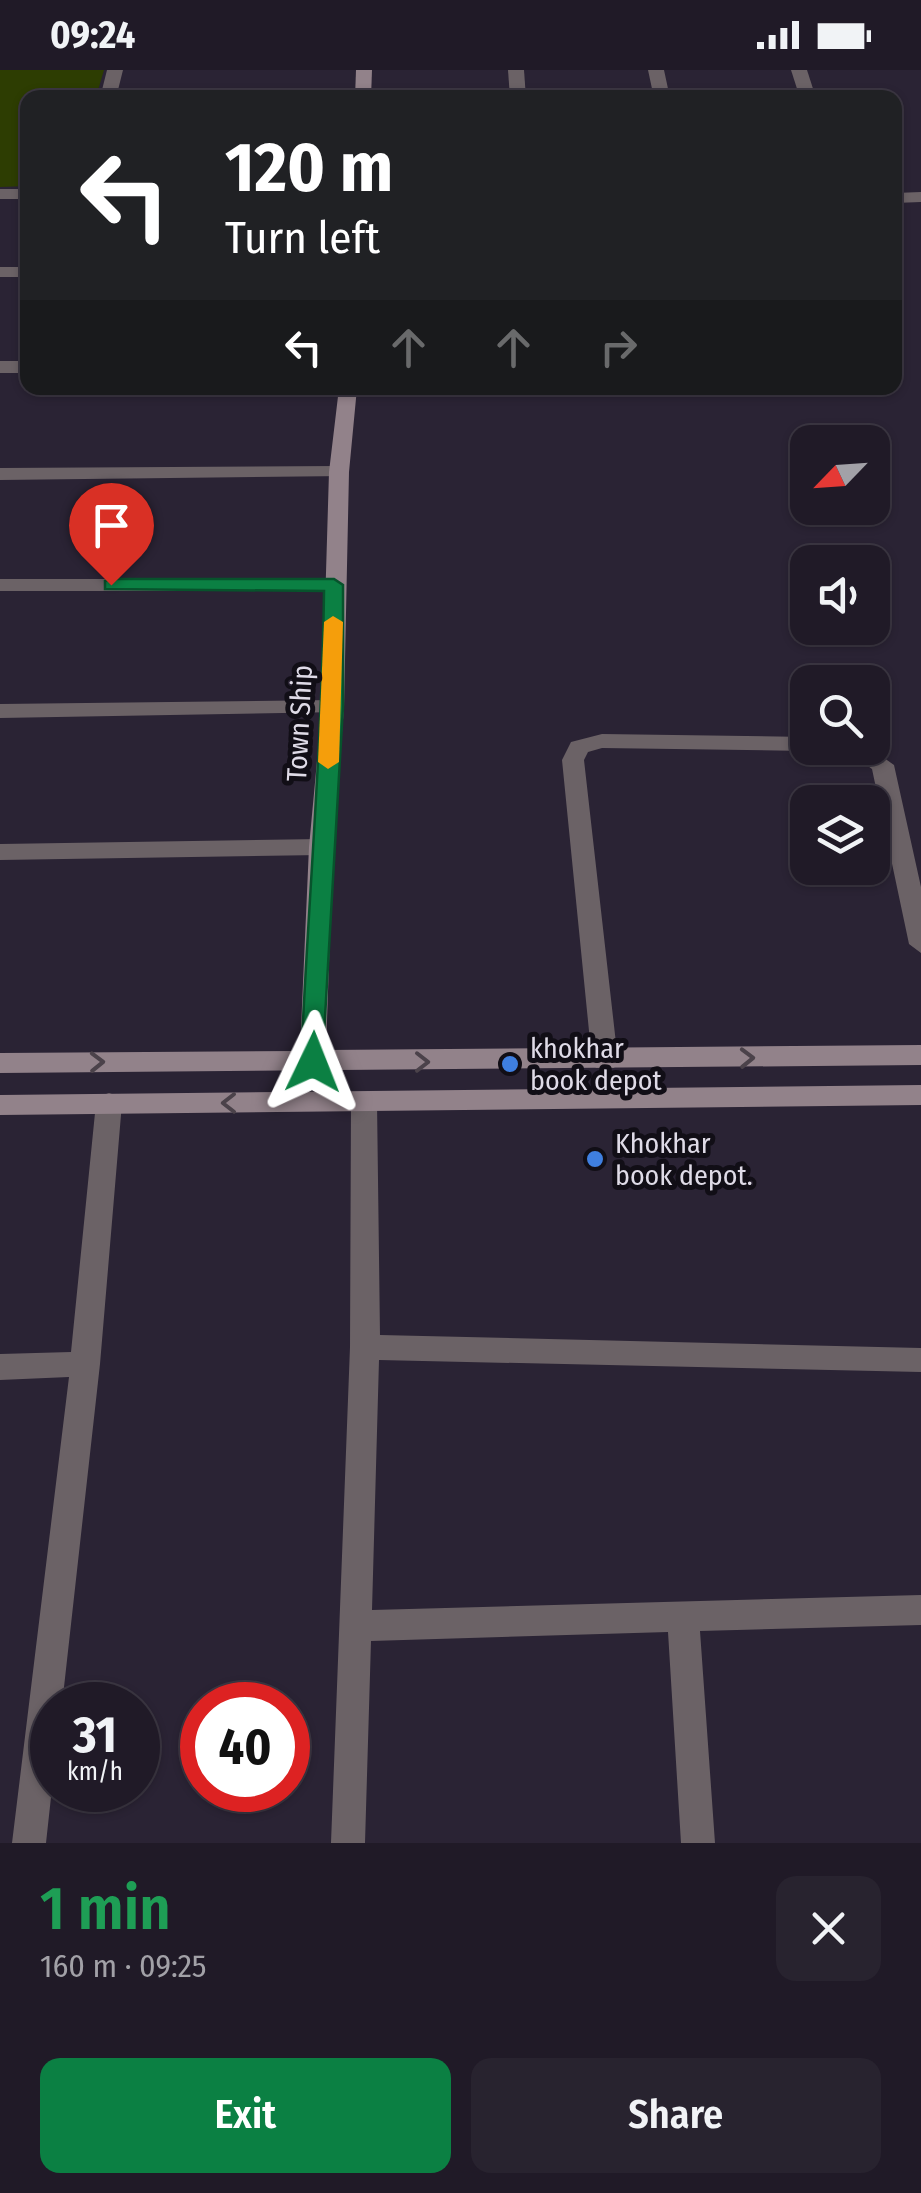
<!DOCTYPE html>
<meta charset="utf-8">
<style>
:root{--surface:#201a27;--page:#28232f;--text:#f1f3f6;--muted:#a2a1a7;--line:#3d3844;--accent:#0b8043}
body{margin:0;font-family:"Fira Sans Condensed",sans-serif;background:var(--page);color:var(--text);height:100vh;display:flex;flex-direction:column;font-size:38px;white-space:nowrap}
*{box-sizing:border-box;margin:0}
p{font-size:32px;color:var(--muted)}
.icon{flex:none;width:55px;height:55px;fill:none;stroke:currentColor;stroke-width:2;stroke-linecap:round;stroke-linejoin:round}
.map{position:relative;height:1773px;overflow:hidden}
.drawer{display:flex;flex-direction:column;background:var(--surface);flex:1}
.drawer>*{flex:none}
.top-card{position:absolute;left:20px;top:20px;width:882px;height:305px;border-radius:20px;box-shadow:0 2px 8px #0004,0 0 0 2px var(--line);background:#202124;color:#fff;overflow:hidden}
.needle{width:65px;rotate:245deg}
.buttons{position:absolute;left:790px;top:355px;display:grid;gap:20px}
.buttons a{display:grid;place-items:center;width:100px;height:100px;border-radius:20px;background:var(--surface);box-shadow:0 2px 8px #0004,0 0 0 2px var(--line);font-size:50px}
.speed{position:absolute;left:30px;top:1612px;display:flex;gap:20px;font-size:50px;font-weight:700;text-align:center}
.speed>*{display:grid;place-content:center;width:130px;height:130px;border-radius:50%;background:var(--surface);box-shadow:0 2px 8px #0004,0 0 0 2px var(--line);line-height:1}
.speed small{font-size:25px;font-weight:400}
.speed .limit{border:15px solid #d22;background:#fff;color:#111}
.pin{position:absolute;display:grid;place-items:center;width:85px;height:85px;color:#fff;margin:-102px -42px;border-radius:50% 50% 50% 0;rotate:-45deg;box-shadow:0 0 10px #0007}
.pin .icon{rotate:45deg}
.me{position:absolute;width:110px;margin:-55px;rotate:2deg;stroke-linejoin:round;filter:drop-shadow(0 0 8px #0008)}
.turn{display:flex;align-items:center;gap:35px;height:210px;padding:0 40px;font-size:45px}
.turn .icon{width:130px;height:130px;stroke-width:2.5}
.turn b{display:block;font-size:70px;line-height:85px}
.lanes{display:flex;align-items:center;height:95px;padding:0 40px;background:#0003;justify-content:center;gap:50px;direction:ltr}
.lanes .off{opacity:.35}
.round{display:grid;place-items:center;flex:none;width:105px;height:105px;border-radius:20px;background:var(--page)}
.summary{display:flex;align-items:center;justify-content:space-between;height:170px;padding:0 40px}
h1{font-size:60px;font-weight:600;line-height:75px;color:#1e9e55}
.cta{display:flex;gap:20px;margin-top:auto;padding:20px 40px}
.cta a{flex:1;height:115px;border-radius:20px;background:var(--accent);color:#fff;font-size:40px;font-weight:600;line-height:115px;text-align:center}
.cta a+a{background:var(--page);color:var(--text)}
.status{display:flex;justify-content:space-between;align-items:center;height:70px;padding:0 50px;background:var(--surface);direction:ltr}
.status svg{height:28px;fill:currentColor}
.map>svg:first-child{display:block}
</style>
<div class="status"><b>09:24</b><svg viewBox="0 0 49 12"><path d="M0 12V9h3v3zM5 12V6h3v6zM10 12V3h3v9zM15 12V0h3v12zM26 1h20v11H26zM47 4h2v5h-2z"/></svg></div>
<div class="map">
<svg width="921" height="1773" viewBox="0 0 921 1773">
<rect width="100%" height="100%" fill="#2a2334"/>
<path fill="#2d3d02" d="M 0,0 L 104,0 L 96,27 L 28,28 L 27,116 L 0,117 Z"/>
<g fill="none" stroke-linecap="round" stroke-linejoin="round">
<g fill="#6b6266" fill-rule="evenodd">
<path d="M 107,0 L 123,0 L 116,28 L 100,28 Z"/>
<path d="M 508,0 L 524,0 L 526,28 L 510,28 Z"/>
<path d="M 648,0 L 664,0 L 670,28 L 654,28 Z"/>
<path d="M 791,0 L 807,0 L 816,28 L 800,28 Z"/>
<rect x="0" y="119" width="28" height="10"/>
<path d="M 921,122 L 921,132 L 895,133 L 895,123 Z"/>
<rect x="0" y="197" width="28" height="10"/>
<rect x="0" y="291" width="28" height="12"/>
<path d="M 339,396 L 349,402 L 346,406 L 0,410 L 0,398 Z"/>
<path d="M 0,509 L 334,509 L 344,515 L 334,521 L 0,521 Z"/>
<path d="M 333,630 L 344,637 L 341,642 L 0,648 L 0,634 Z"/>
<path d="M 602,664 L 808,667 L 808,678 L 817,678 L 808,681 L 602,678 L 588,682 L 584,690 L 618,991 L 614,998 L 596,998 L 592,991 L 562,690 L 571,672 Z"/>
<path d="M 843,678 L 870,678 L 894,695 L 921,817 L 921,883 L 909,874 L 872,699 Z"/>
<path d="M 321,769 L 333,777 L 321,785 L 0,790 L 0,774 Z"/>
<path d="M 364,1022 L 373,1025 L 377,1032 L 380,1265 L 921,1278 L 921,1302 L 379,1290 L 372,1540 L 921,1525 L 921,1555 L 700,1561 L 715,1773 L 681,1773 L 668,1562 L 371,1571 L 365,1773 L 331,1773 L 350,1277 L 351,1032 L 355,1025 Z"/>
<path d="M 109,1023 L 118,1026 L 122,1033 L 100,1294 L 62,1635 L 52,1635 L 52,1718 L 46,1773 L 12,1773 L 69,1307 L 0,1310 L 0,1284 L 71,1282 L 96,1033 L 100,1026 Z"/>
</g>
<g fill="#92828a" fill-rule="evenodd">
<path d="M 356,0 L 372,0 L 371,28 L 355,28 Z"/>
<path d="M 339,318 L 357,318 L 349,402 L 344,637 L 333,777 L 326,980 L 921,975 L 921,995 L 0,1003 L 0,983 L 300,981 L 309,777 L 322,637 L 329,402 Z"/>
<path d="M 921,1015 L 921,1035 L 0,1045 L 0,1025 Z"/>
</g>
</g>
<defs><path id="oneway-chevron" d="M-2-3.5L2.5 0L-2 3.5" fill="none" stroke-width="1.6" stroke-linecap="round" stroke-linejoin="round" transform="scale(2.5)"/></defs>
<g stroke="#4b424a">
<use href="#oneway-chevron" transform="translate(747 988) rotate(-1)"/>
<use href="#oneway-chevron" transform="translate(97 992) rotate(-1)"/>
<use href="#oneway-chevron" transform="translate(422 992)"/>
<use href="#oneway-chevron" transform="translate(229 1033) rotate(180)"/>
</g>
<path fill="#0b8043" stroke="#07532c" stroke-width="2.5" d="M 111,509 L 334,509 L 343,515 L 343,637 L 322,999 L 305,999 L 301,992 C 308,835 322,678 324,521 L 105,519 L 105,511 Z"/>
<path fill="#f59e0b" d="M 333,546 L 343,552 L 339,692 L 328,699 L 318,692 L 324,552 Z"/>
<g fill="#3f7fe0" stroke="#110e16" stroke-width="4">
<circle cx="510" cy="994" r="10"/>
<circle cx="595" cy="1089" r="10"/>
</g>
<g text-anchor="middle" stroke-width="10" stroke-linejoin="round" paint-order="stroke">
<g font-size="28" fill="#dfdbe7" stroke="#110e16">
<text transform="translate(299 653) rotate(-87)" y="10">Town Ship</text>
</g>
<g font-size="28" fill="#dfdbe7" stroke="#110e16" text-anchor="start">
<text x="530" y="988">khokhar<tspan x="530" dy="32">book depot</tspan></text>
<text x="615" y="1083">Khokhar<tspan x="615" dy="32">book depot.</tspan></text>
</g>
</g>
</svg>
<div class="buttons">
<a><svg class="needle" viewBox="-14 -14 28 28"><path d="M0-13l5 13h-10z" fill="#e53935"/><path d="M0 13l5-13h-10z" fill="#a2a1a7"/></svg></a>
<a><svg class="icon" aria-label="sound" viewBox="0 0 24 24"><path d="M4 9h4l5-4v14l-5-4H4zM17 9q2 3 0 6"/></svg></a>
<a><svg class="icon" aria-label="search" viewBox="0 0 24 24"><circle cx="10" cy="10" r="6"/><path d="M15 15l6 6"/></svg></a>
<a><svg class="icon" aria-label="layers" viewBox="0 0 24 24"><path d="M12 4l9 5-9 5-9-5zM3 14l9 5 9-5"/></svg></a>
</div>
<div class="speed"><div>31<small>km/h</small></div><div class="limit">40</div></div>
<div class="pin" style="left:111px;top:515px;background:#d93025"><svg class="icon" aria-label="arrive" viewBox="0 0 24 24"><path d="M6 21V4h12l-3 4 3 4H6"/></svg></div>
<svg class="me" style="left:313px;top:992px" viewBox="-20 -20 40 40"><path d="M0-17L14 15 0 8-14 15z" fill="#0b8043" stroke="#fff" stroke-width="4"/></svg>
<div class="top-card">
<div class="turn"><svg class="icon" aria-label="left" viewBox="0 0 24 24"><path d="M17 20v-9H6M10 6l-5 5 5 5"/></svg><div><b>120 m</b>Turn left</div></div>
<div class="lanes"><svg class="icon" aria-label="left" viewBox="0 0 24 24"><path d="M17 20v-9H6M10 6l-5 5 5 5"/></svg><svg class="icon off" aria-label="ahead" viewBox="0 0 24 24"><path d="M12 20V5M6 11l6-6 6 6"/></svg><svg class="icon off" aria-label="ahead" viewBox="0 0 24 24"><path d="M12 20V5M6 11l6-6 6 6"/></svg><svg class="icon off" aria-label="right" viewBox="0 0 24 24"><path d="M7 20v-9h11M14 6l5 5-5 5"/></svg></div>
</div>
</div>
<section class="drawer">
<div class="summary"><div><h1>1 min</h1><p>160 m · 09:25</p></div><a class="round"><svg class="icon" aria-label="close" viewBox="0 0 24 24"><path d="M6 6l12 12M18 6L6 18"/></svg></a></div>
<div class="cta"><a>Exit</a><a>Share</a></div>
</section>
